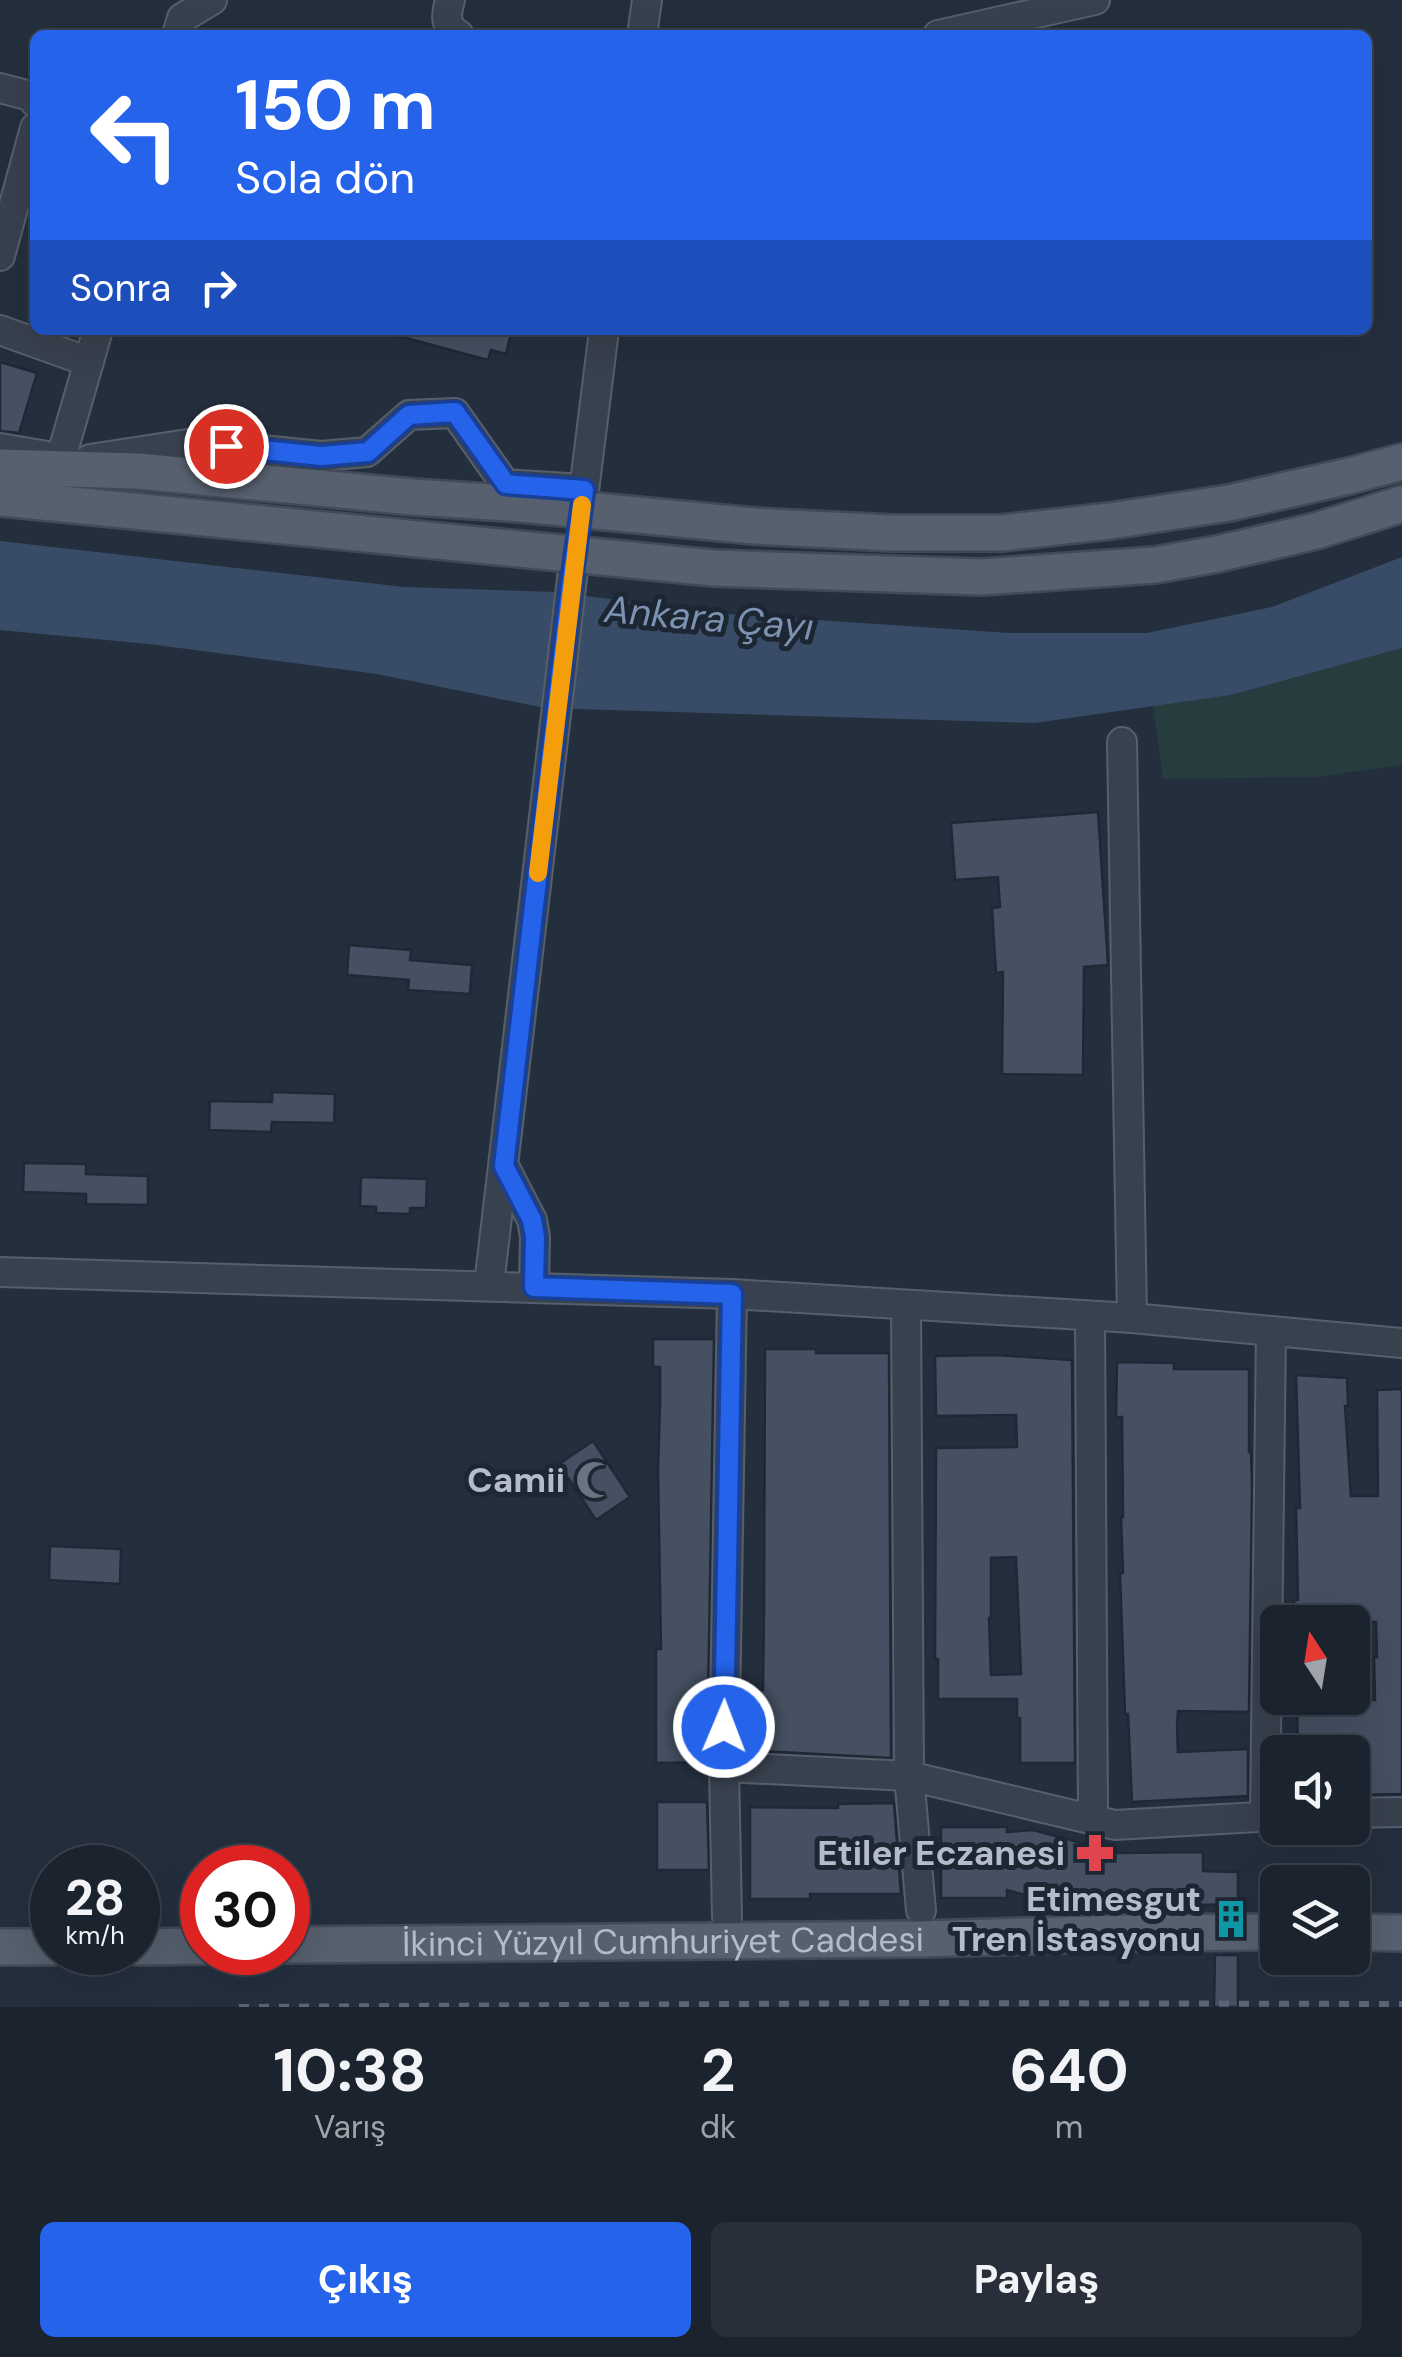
<!DOCTYPE html>
<html lang="tr">
<meta charset="utf-8">
<style>
:root{--surface:#1b232e;--page:#282f3a;--text:#f1f3f6;--muted:#a0a4aa;--line:#39404a;--accent:#2563eb}
body{margin:0;font-family:"DM Sans",sans-serif;background:var(--page);color:var(--text);height:100vh;display:flex;flex-direction:column;font-size:38px;white-space:nowrap}
*{box-sizing:border-box;margin:0}
p{font-size:32px;color:var(--muted)}
.icon{flex:none;width:55px;height:55px;fill:none;stroke:currentColor;stroke-width:2;stroke-linecap:round;stroke-linejoin:round}
.map{position:relative;height:2007px;overflow:hidden}
.sheet{display:flex;flex-direction:column;background:var(--surface);flex:1}
.sheet>*{flex:none}
.banner{position:absolute;left:30px;top:30px;width:1342px;height:305px;border-radius:15px;box-shadow:0 10px 40px #0002,0 0 0 2px var(--line);background:#2563eb;color:#fff;overflow:hidden}
.needle{width:65px;rotate:348deg}
.fabs{position:absolute;left:1260px;top:1605px;display:grid;gap:20px}
.fabs a{display:grid;place-items:center;width:110px;height:110px;border-radius:15px;background:var(--surface);box-shadow:0 10px 40px #0002,0 0 0 2px var(--line);font-size:50px}
.speed{position:absolute;left:30px;top:1845px;display:flex;gap:20px;font-size:50px;font-weight:700;text-align:center}
.speed>*{display:grid;place-content:center;width:130px;height:130px;border-radius:50%;background:var(--surface);box-shadow:0 10px 40px #0002,0 0 0 2px var(--line);line-height:1}
.speed small{font-size:25px;font-weight:400}
.speed .limit{border:15px solid #d22;background:#fff;color:#111}
.pin{position:absolute;display:grid;place-items:center;width:85px;height:85px;color:#fff;margin:-42px;border:5px solid #fff;border-radius:50%;box-shadow:0 2px 10px #0007}
.me{position:absolute;width:110px;margin:-55px;rotate:1deg;stroke-linejoin:round;filter:drop-shadow(0 0 8px #0008)}
.turn{display:flex;align-items:center;gap:35px;height:210px;padding:0 40px;font-size:45px}
.turn .icon{width:130px;height:130px;stroke-width:2.5}
.turn b{display:block;font-size:70px;line-height:85px}
.then{display:flex;align-items:center;height:95px;padding:0 40px;background:#0003;gap:20px;font-size:38px}
.eta{display:flex;justify-content:space-evenly;align-items:center;height:170px;text-align:center}
.eta b{font-size:60px;font-weight:700;line-height:70px}
.button{display:flex;gap:20px;margin-top:auto;padding:20px 40px}
.button a{flex:1;height:115px;border-radius:15px;background:var(--accent);color:#fff;font-size:40px;font-weight:700;line-height:115px;text-align:center}
.button a+a{background:var(--page);color:var(--text)}
.map>svg:first-child{display:block}
</style>
<div class="map">
<svg width="1402" height="2007" viewBox="0 0 1402 2007">
<rect width="100%" height="100%" fill="#242f3e"/>
<path fill="#263c3f" d="M 1402,648 L 1402,765 L 1317,777 L 1163,779 L 1153,706 L 1231,695 Z"/>
<path fill="#394c67" d="M 0,541 L 404,587 L 556,592 L 727,614 L 1009,633 L 1147,633 L 1272,607 L 1402,557 L 1402,648 L 1231,695 L 1035,723 L 545,708 L 377,674 L 149,644 L 0,630 Z"/>
<g fill="#455162" stroke="#1f2835" stroke-width="2.5" fill-rule="evenodd">
<path d="M 396,330 L 512,330 L 506,354 L 491,350 L 488,360 L 395,335 Z"/>
<path d="M 0,362 L 37,373 L 19,433 L 0,431 Z"/>
<path d="M 1098,812 L 1108,965 L 1084,967 L 1083,1075 L 1002,1074 L 1003,972 L 996,973 L 992,908 L 1000,907 L 998,877 L 955,880 L 951,823 Z"/>
<path d="M 349,945 L 411,950 L 410,960 L 472,965 L 470,994 L 408,990 L 409,980 L 347,975 Z"/>
<path d="M 272,1092 L 335,1094 L 334,1123 L 272,1122 L 271,1132 L 209,1130 L 210,1101 L 272,1102 Z"/>
<path d="M 24,1163 L 86,1164 L 86,1174 L 148,1176 L 148,1205 L 86,1204 L 86,1194 L 23,1192 Z"/>
<path d="M 361,1177 L 427,1179 L 426,1208 L 410,1208 L 410,1214 L 376,1213 L 376,1207 L 360,1206 Z"/>
<path d="M 653,1339 L 714,1339 L 707,1762 L 656,1763 L 656,1649 L 661,1649 L 658,1470 L 660,1404 L 660,1367 L 653,1367 Z"/>
<path d="M 765,1349 L 816,1349 L 816,1353 L 889,1353 L 891,1758 L 760,1751 L 760,1690 L 763,1690 L 764,1612 Z"/>
<path d="M 997,1355 L 1072,1360 L 1075,1763 L 1020,1763 L 1020,1718 L 1017,1718 L 1017,1699 L 938,1699 L 938,1659 L 935,1659 L 936,1448 L 1017,1447 L 1016,1415 L 936,1416 L 935,1356 ZM 1016,1557 L 1021,1674 L 991,1675 L 989,1618 L 991,1618 L 991,1558 Z"/>
<path d="M 1117,1362 L 1174,1363 L 1174,1369 L 1249,1369 L 1249,1452 L 1251,1452 L 1252,1487 L 1249,1712 L 1178,1711 L 1177,1727 L 1178,1752 L 1248,1749 L 1248,1796 L 1132,1802 L 1128,1714 L 1125,1714 L 1120,1573 L 1123,1573 L 1121,1517 L 1123,1517 L 1122,1417 L 1116,1417 Z"/>
<path d="M 1296,1375 L 1347,1378 L 1348,1406 L 1345,1406 L 1351,1496 L 1378,1496 L 1377,1390 L 1402,1389 L 1402,1794 L 1352,1795 L 1352,1752 L 1298,1752 L 1297,1702 L 1375,1700 L 1374,1657 L 1377,1657 L 1376,1622 L 1295,1622 L 1294,1600 L 1298,1600 L 1296,1508 L 1300,1508 Z"/>
<path d="M 593,1441 L 630,1497 L 596,1520 L 559,1464 Z"/>
<path d="M 50,1546 L 121,1549 L 120,1584 L 49,1580 Z"/>
<path d="M 657,1802 L 707,1802 L 709,1870 L 657,1870 Z"/>
<path d="M 894,1803 L 901,1894 L 810,1894 L 810,1899 L 750,1899 L 750,1807 L 838,1808 L 838,1804 Z"/>
<path d="M 941,1827 L 1007,1827 L 1007,1832 L 1033,1830 L 1119,1853 L 1203,1852 L 1203,1871 L 1238,1872 L 1238,1904 L 1125,1907 L 1124,1897 L 1057,1896 L 1057,1904 L 1007,1890 L 1007,1898 L 941,1898 Z"/>
<path d="M 1215,1955 L 1238,1955 L 1238,2007 L 1214,2007 Z"/>
</g>
<g fill="none" stroke-linecap="round" stroke-linejoin="round">
<g stroke="#565f6c" stroke-width="32">
<g id="minor">
<path d="M 450,0 C 446,15 444,26 459,35"/>
<path d="M 177,35 L 182,18 L 212,0"/>
<path d="M 642,35 L 647,0"/>
<path d="M 938,35 L 1095,0"/>
<path d="M 0,88 L 34,97 L 35,102"/>
<path d="M 0,256 L 35,128"/>
<path d="M 0,330 L 89,362"/>
<path d="M 0,448 L 47,456"/>
<path d="M 61,458 L 98,330"/>
<path d="M 90,459 L 194,443 L 321,456 L 367,452 L 409,415 L 455,413 L 505,484 L 584,489"/>
<path d="M 582,507 L 604,330"/>
<path d="M 1122,742 L 1132,1318"/>
<path d="M 504,1166 L 532,1220 L 535,1237 L 534,1287"/>
<path d="M 0,1272 L 732,1294 L 1132,1318 L 1402,1343"/>
<path d="M 489,1285 L 575,553"/>
<path d="M 906,1305 L 909,1776 L 921,1910"/>
<path d="M 1090,1316 L 1093,1819"/>
<path d="M 724,1767 L 909,1776 L 1115,1825 L 1278,1816"/>
<path d="M 1352,1813 L 1402,1812"/>
<path d="M 1265,1817 L 1271,1331"/>
<path d="M 727,1917 L 724,1767 L 732,1294"/>
</g>
</g>
<g stroke="#414a57" stroke-width="40">
<g id="major">
<path d="M 0,467 L 138,471 L 413,497 L 521,504 L 754,526 L 892,533 L 1002,533 L 1110,521 L 1229,503 L 1349,476 L 1402,462"/>
<path d="M 0,498 L 713,568 L 981,577 L 1155,565 L 1217,554 L 1316,531 L 1402,504"/>
<path d="M 1352,1932 L 1402,1933"/>
<path id="s1" d="M 288,1945 L 921,1939 L 1128,1933 L 1278,1932"/>
<path d="M 0,1947 L 52,1947"/>
<path d="M 138,1947 L 202,1946"/>
</g>
</g>
<use href="#minor" stroke="#38414e" stroke-width="28"/>
<use href="#major" stroke="#56606e" stroke-width="35"/>
<path stroke="#5a6575" stroke-width="6" stroke-dasharray="10 10" stroke-linecap="butt" d="M 239,2007 L 899,2003 L 1402,2004"/>
</g>
<g fill="none" stroke-linecap="round" stroke-linejoin="round">
<g stroke="#184099" stroke-width="25">
<path id="route" d="M 226,446 L 321,456 L 368,452 L 409,415 L 455,412 L 506,484 L 584,490 L 571,585 L 504,1166 L 532,1220 L 535,1237 L 534,1287 L 732,1294 L 724,1727"/>
</g>
<use href="#route" stroke="#2563eb" stroke-width="18"/>
<path stroke="#f59e0b" stroke-width="18" d="M 538,873 L 582,505"/>
</g>
<defs>
<g id="mosque-bare" transform="scale(3)"><path d="M3.5-4.9A6 6 0 1 0 3.5 4.9A5 5 0 1 1 3.5-4.9Z" fill="#6b7280" stroke="#1d2633" stroke-width="2.5" paint-order="stroke"/></g>
<g id="pharmacy-bare" transform="scale(3)"><path d="M-2-6h4v4h4v4h-4v4h-4v-4h-4v-4h4Z" fill="#e0444e" stroke="#1d2633" stroke-width="2.5" paint-order="stroke"/></g>
<g id="building-bare" transform="scale(3)"><path d="M-4-6H4V6H1V3H-1V6H-4ZM-2.5-4.3h1.7v1.8h-1.7ZM.8-4.3h1.7v1.8H.8ZM-2.5-1h1.7V.8h-1.7ZM.8-1h1.7V.8H.8Z" fill="#0f9aa8" stroke="#1d2633" stroke-width="2.5" paint-order="stroke"/></g>
</defs>
<g fill-rule="evenodd">
<use href="#mosque-bare" x="595" y="1480"/>
<use href="#pharmacy-bare" x="1095" y="1853"/>
<use href="#building-bare" x="1231" y="1919"/>
</g>
<g text-anchor="middle" stroke-width="10" stroke-linejoin="round" paint-order="stroke">
<g font-size="35" font-weight="bold" fill="#b4bcc9" stroke="#1d2633" text-anchor="end">
<text x="565" y="1492">Camii</text>
<text x="1065" y="1865">Etiler Eczanesi</text>
<text x="1201" y="1911">Etimesgut<tspan x="1201" dy="40">Tren İstasyonu</tspan></text>
</g>
<g font-size="35" fill="#b4bcc9" stroke="#1d2633">
<text dy="12" stroke="none"><textPath href="#s1" startOffset="375">İkinci Yüzyıl Cumhuriyet Caddesi</textPath></text>
</g>
<g font-size="38" font-style="italic" fill="#7c92b1" stroke="#1d2633">
<text transform="translate(709 618) rotate(5)" y="13">Ankara Çayı</text>
</g>
</g>
</svg>
<div class="fabs">
<a><svg class="needle" viewBox="-14 -14 28 28"><path d="M0-13l5 13h-10z" fill="#e53935"/><path d="M0 13l5-13h-10z" fill="#a0a4aa"/></svg></a>
<a><svg class="icon" aria-label="sound" viewBox="0 0 24 24"><path d="M4 9h4l5-4v14l-5-4H4zM17 9q2 3 0 6"/></svg></a>
<a><svg class="icon" aria-label="layers" viewBox="0 0 24 24"><path d="M12 4l9 5-9 5-9-5zM3 14l9 5 9-5"/></svg></a>
</div>
<div class="speed"><div>28<small>km/h</small></div><div class="limit">30</div></div>
<div class="pin" style="left:226px;top:446px;background:#d93025"><svg class="icon" aria-label="arrive" viewBox="0 0 24 24"><path d="M6 21V4h12l-3 4 3 4H6"/></svg></div>
<svg class="me" style="left:724px;top:1727px" viewBox="-20 -20 40 40"><circle r="17" fill="#2563eb" stroke="#fff" stroke-width="3"/><path d="M0-11L8 9 0 5-8 9z" fill="#fff"/></svg>
<div class="banner">
<div class="turn"><svg class="icon" aria-label="left" viewBox="0 0 24 24"><path d="M17 20v-9H6M10 6l-5 5 5 5"/></svg><div><b>150 m</b>Sola dön</div></div>
<div class="then">Sonra<svg class="icon" aria-label="right" viewBox="0 0 24 24"><path d="M7 20v-9h11M14 6l5 5-5 5"/></svg></div>
</div>
</div>
<section class="sheet">
<div class="eta">
<div><b>10:38</b><p>Varış</p></div>
<div><b>2</b><p>dk</p></div>
<div><b>640</b><p>m</p></div>
</div>
<div class="button"><a>Çıkış</a><a>Paylaş</a></div>
</section>
